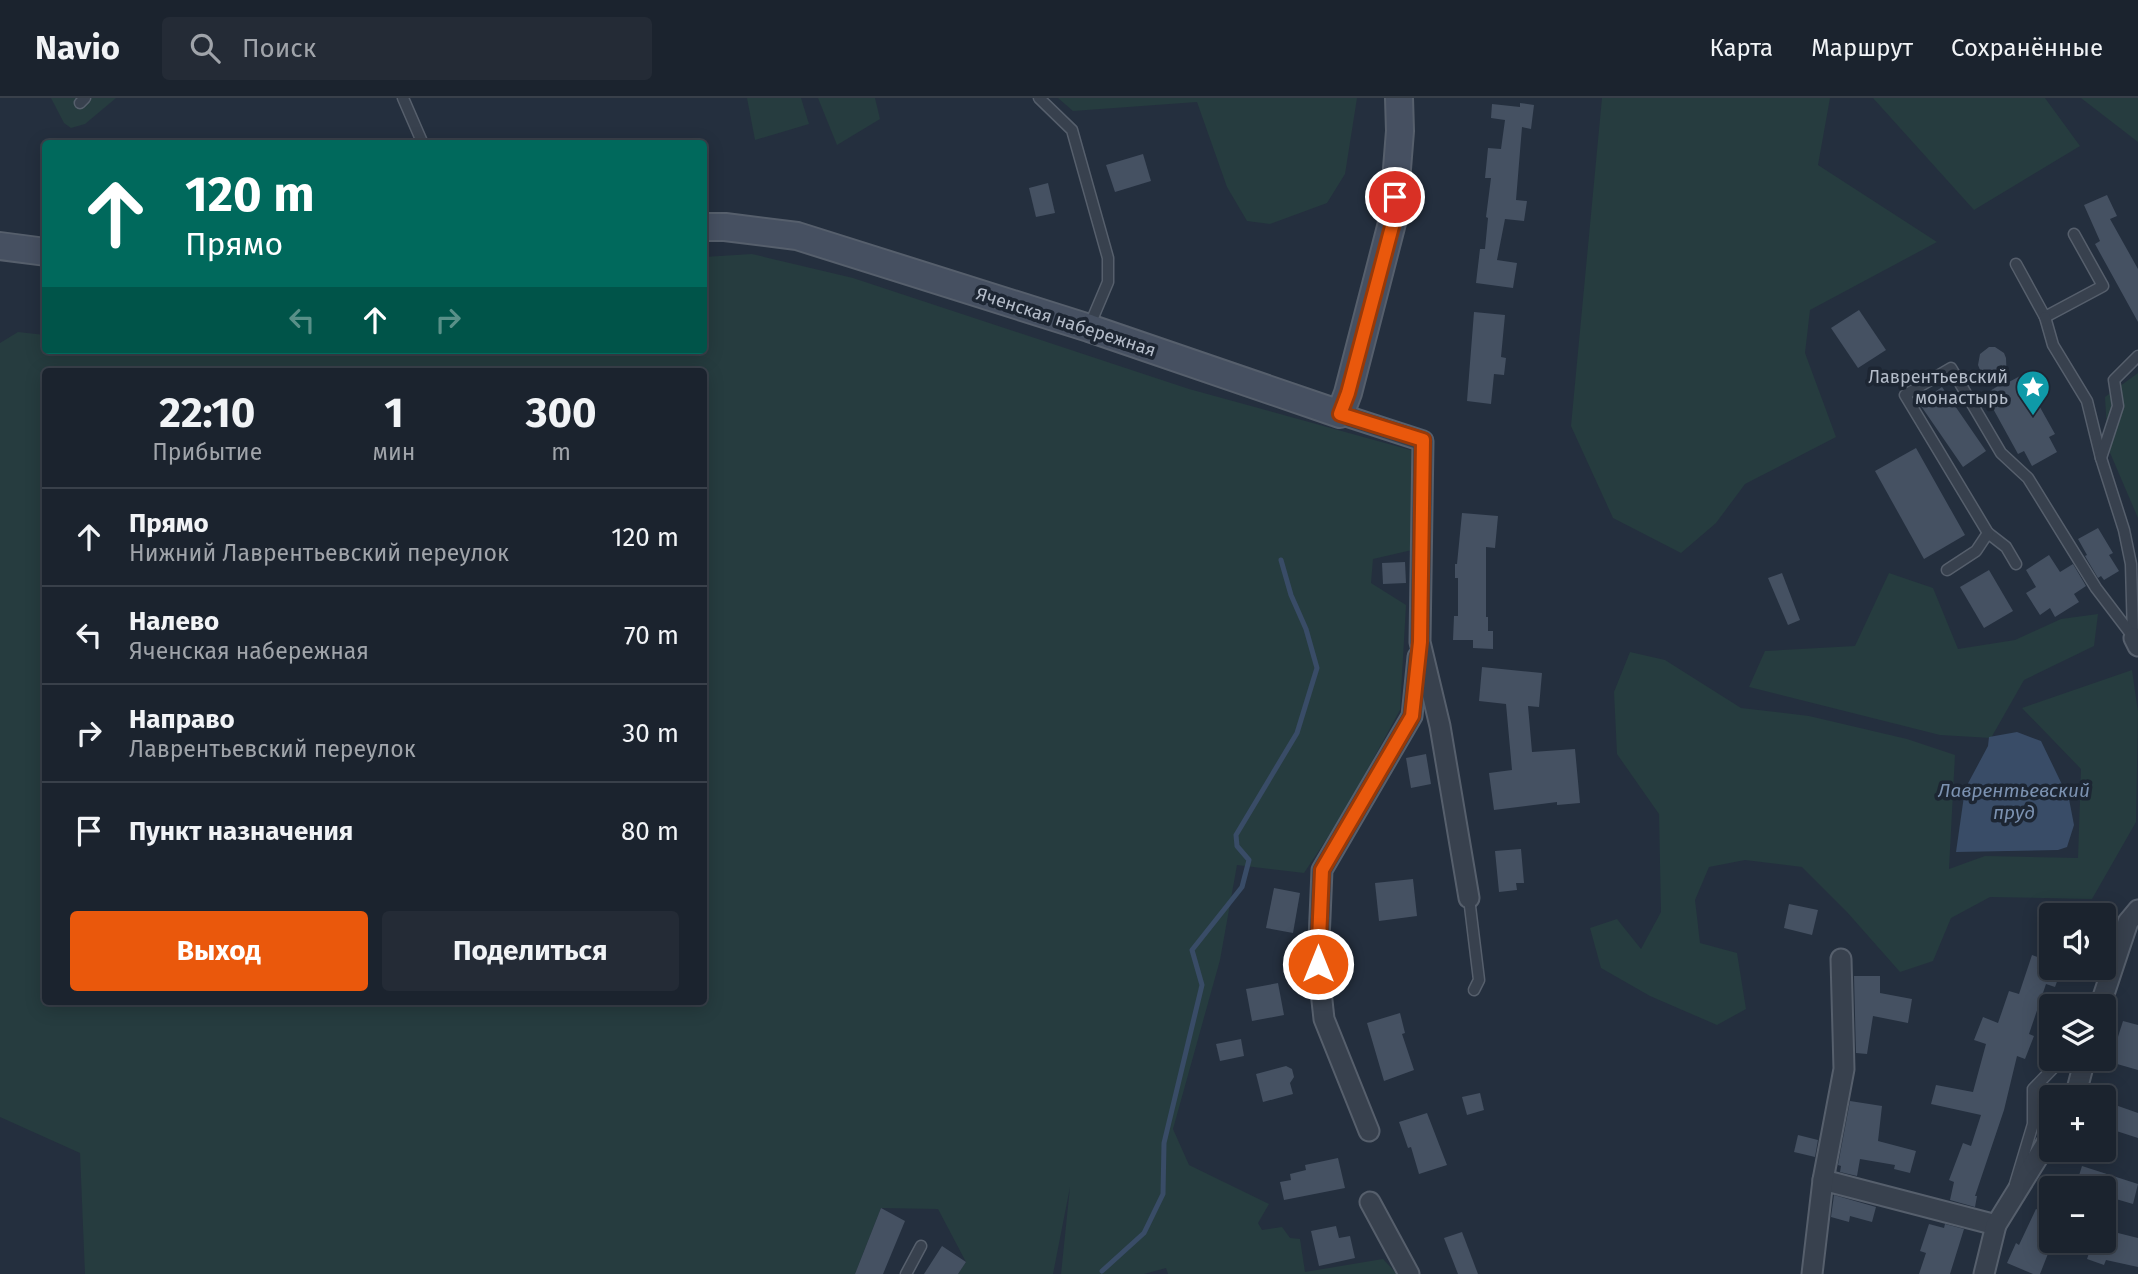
<!DOCTYPE html>
<html lang="ru">
<meta charset="utf-8">
<style>
:root{--surface:#1b232e;--page:#242b36;--text:#f1f3f6;--muted:#a0a4aa;--line:#39404a;--accent:#ea580c}
body{margin:0;font-family:"Fira Sans",sans-serif;background:var(--page);color:var(--text);height:100vh;display:flex;flex-direction:column;font-size:26px;white-space:nowrap}
*{box-sizing:border-box;margin:0}
p{font-size:23px;color:var(--muted)}
.icon{flex:none;width:38px;height:38px;fill:none;stroke:currentColor;stroke-width:2;stroke-linecap:round;stroke-linejoin:round}
.map{position:relative;flex:1;overflow:hidden}
.drawer{position:absolute;left:42px;top:270px;width:665px;height:637px;display:flex;flex-direction:column;background:var(--surface);border-radius:7px;box-shadow:0 4px 18px #0003,0 0 0 2px var(--line)}
.drawer>*{flex:none}
.top-card{position:absolute;left:42px;top:42px;width:665px;height:214px;border-radius:7px;box-shadow:0 4px 18px #0003,0 0 0 2px var(--line);background:#00695c;color:#fff;overflow:hidden}
.buttons{position:absolute;left:2039px;top:805px;display:grid;gap:14px}
.buttons a{display:grid;place-items:center;width:77px;height:77px;border-radius:7px;background:var(--surface);box-shadow:0 4px 18px #0003,0 0 0 2px var(--line);font-size:35px}
.pin{position:absolute;display:grid;place-items:center;width:60px;height:60px;color:#fff;margin:-30px;border:4px solid #fff;border-radius:50%;box-shadow:0 2px 7px #0007}
.me{position:absolute;width:77px;margin:-38px;rotate:0deg;stroke-linejoin:round;filter:drop-shadow(0 0 5px #0008)}
.turn{display:flex;align-items:center;gap:24px;height:147px;padding:0 28px;font-size:32px}
.turn .icon{width:91px;height:91px;stroke-width:2.5}
.turn b{display:block;font-size:49px;line-height:60px}
.lanes{display:flex;align-items:center;height:66px;padding:0 28px;background:#0003;justify-content:center;gap:35px;direction:ltr}
.lanes .off{opacity:.35}
.eta{display:flex;justify-content:space-evenly;align-items:center;height:119px;text-align:center}
.eta b{font-size:42px;font-weight:700;line-height:49px}
.button{display:flex;gap:14px;margin-top:auto;padding:14px 28px}
.button a{flex:1;height:80px;border-radius:7px;background:var(--accent);color:#fff;font-size:28px;font-weight:700;line-height:80px;text-align:center}
.button a+a{background:var(--page);color:var(--text)}
ul{padding:0;list-style:none}
li{display:flex;align-items:center;gap:21px;height:98px;padding:0 28px;border-top:2px solid var(--line)}
li div{flex:1}
li b{display:block;font-size:26px}
li em{font-style:normal}
header{display:flex;align-items:center;gap:42px;box-sizing:border-box;height:98px;padding:0 35px;background:var(--surface);border-bottom:2px solid var(--line)}
header strong{font-size:33px}
nav{display:flex;gap:38px;margin-inline-start:auto;font-size:24px}
.search{width:490px;height:63px;background:var(--page);display:flex;align-items:center;gap:18px;box-sizing:border-box;padding:0 24px;border-radius:7px;color:var(--muted);font-size:26px}
.map>svg:first-child{display:block}
</style>
<header>
<strong>Navio</strong>
<div class="search"><svg class="icon" aria-label="search" viewBox="0 0 24 24"><circle cx="10" cy="10" r="6"/><path d="M15 15l6 6"/></svg>Поиск</div>
<nav><a>Карта</a><a>Маршрут</a><a>Сохранённые</a></nav>
</header>
<div class="map">
<svg width="2138" height="1176" viewBox="0 0 2138 1176">
<rect width="100%" height="100%" fill="#242f3e"/>
<g fill="#263c3f" fill-rule="evenodd">
<path d="M 51,0 L 116,0 L 85,26 L 71,30 L 64,25 Z"/>
<path d="M 747,0 L 801,0 L 809,26 L 755,42 Z"/>
<path d="M 818,0 L 875,0 L 880,21 L 837,47 Z"/>
<path d="M 1058,0 L 1357,0 L 1345,76 L 1327,105 L 1270,126 L 1247,123 L 1227,89 L 1197,4 L 1073,13 Z"/>
<path d="M 1602,0 L 1830,0 L 1818,67 L 1937,144 L 1810,212 L 1805,255 L 1836,339 L 1745,386 L 1716,425 L 1681,455 L 1613,420 L 1571,328 Z"/>
<path d="M 1873,0 L 2045,0 L 2080,48 L 1974,112 Z"/>
<path d="M 2081,0 L 2138,0 L 2138,44 Z"/>
<path d="M 752,156 L 853,180 L 1189,291 L 1414,353 L 1412,452 L 1373,461 L 1371,485 L 1406,507 L 1400,612 L 1342,718 L 1304,775 L 1237,767 L 1220,862 L 1173,1031 L 1189,1067 L 1269,1106 L 1258,1125 L 1262,1132 L 1282,1129 L 1290,1140 L 1300,1141 L 1305,1174 L 1383,1161 L 1397,1176 L 1168,1176 L 1166,1170 L 1144,1176 L 1061,1176 L 1070,1089 L 1053,1176 L 958,1176 L 966,1164 L 938,1111 L 881,1110 L 855,1176 L 85,1176 L 80,1055 L 0,1019 L 0,245 L 18,234 L 45,237 L 46,252 L 704,252 L 704,159 ZM 46,273 L 704,273 L 704,903 L 46,903 Z"/>
<path d="M 2138,275 L 2138,420 L 2108,350 L 2105,299 Z"/>
<path d="M 1889,475 L 1933,490 L 1958,551 L 2015,542 L 2061,521 L 2098,516 L 2094,548 L 2024,582 L 1991,640 L 1940,637 L 1749,589 L 1765,553 L 1855,548 Z"/>
<path d="M 1630,554 L 1665,562 L 1741,610 L 1809,618 L 1907,641 L 1955,657 L 1949,771 L 1985,758 L 2078,760 L 2081,671 L 2022,610 L 2132,572 L 2138,614 L 2136,724 L 2092,801 L 1990,799 L 1951,820 L 1933,863 L 1900,874 L 1847,814 L 1802,769 L 1745,762 L 1709,769 L 1695,802 L 1700,845 L 1737,855 L 1746,911 L 1717,927 L 1650,898 L 1601,870 L 1590,830 L 1617,821 L 1641,851 L 1661,814 L 1659,716 L 1617,656 L 1614,594 Z"/>
</g>
<path fill="#394c67" d="M 2017,634 L 2041,643 L 2069,701 L 2074,727 L 2067,749 L 2058,752 L 1956,754 L 1965,691 L 1988,648 L 1989,639 Z"/>
<g fill="none" stroke-linecap="round" stroke-linejoin="round">
<path stroke="#394c67" stroke-width="5" d="M 1102,1173 L 1144,1135 L 1163,1096 L 1164,1045 L 1202,887 L 1192,852 L 1242,789 L 1249,762 L 1237,748 L 1236,737 L 1297,635 L 1317,570 L 1306,531 L 1291,497 L 1281,462"/>
</g>
<g fill="#455162">
<path d="M 1520,5 L 1534,7 L 1531,31 L 1522,29 L 1516,102 L 1527,103 L 1524,123 L 1505,121 L 1497,162 L 1517,165 L 1513,190 L 1476,185 L 1480,151 L 1485,151 L 1488,120 L 1486,119 L 1491,80 L 1485,80 L 1488,50 L 1501,51 L 1505,22 L 1491,20 L 1492,6 L 1520,9 Z"/>
<path d="M 1143,56 L 1151,83 L 1115,94 L 1106,67 Z"/>
<path d="M 1048,85 L 1055,115 L 1036,119 L 1029,90 Z"/>
<path d="M 2107,97 L 2117,118 L 2110,121 L 2138,171 L 2138,224 L 2095,146 L 2100,143 L 2084,107 Z"/>
<path d="M 1859,212 L 1886,252 L 1858,270 L 1831,230 Z"/>
<path d="M 1474,214 L 1505,217 L 1501,259 L 1506,260 L 1504,277 L 1494,276 L 1491,306 L 1467,303 Z"/>
<path d="M 1989,249 L 1995,249 L 2004,255 L 2006,260 L 2007,285 L 2022,277 L 2055,336 L 2049,339 L 2057,354 L 2032,368 L 2024,353 L 2018,356 L 1985,296 L 1998,288 L 1980,272 L 1978,267 L 1980,256 Z"/>
<path d="M 1942,289 L 1986,353 L 1963,369 L 1919,305 Z"/>
<path d="M 1916,350 L 1965,437 L 1924,461 L 1875,373 Z"/>
<path d="M 1462,415 L 1498,418 L 1495,450 L 1486,449 L 1486,519 L 1488,519 L 1488,533 L 1493,533 L 1493,551 L 1473,550 L 1473,542 L 1453,542 L 1454,518 L 1458,518 L 1458,480 L 1455,480 L 1455,466 L 1457,466 Z"/>
<path d="M 2098,430 L 2113,455 L 2109,457 L 2119,473 L 2104,482 L 2101,478 L 2098,480 L 2085,458 L 2087,457 L 2078,441 Z"/>
<path d="M 2049,457 L 2060,474 L 2073,466 L 2086,488 L 2074,496 L 2079,504 L 2055,519 L 2050,510 L 2040,517 L 2026,495 L 2036,489 L 2026,472 Z"/>
<path d="M 1405,464 L 1406,485 L 1383,486 L 1382,465 Z"/>
<path d="M 1989,472 L 2013,513 L 1984,530 L 1960,489 Z"/>
<path d="M 1782,475 L 1800,522 L 1788,527 L 1768,480 Z"/>
<path d="M 1482,569 L 1542,575 L 1539,609 L 1528,608 L 1532,654 L 1575,651 L 1580,705 L 1557,707 L 1557,704 L 1494,712 L 1489,675 L 1512,672 L 1506,606 L 1479,603 Z"/>
<path d="M 1426,656 L 1431,686 L 1411,690 L 1406,660 Z"/>
<path d="M 1521,751 L 1524,785 L 1516,785 L 1517,792 L 1499,794 L 1495,753 Z"/>
<path d="M 1413,781 L 1417,818 L 1379,823 L 1375,785 Z"/>
<path d="M 1274,790 L 1300,795 L 1293,835 L 1266,830 Z"/>
<path d="M 1789,806 L 1818,812 L 1812,837 L 1784,830 Z"/>
<path d="M 2032,857 L 2051,864 L 2051,870 L 2062,870 L 2055,889 L 2046,886 L 2029,936 L 2034,938 L 2025,961 L 2017,958 L 2004,1012 L 1975,1098 L 1977,1098 L 1975,1109 L 1950,1102 L 1954,1084 L 1949,1082 L 1963,1045 L 1971,1048 L 1981,1017 L 1931,1006 L 1936,987 L 1973,994 L 1986,946 L 1974,942 L 1983,919 L 1998,925 L 2009,893 L 2019,896 Z"/>
<path d="M 1854,878 L 1880,878 L 1880,895 L 1912,901 L 1908,925 L 1873,918 L 1867,956 L 1856,955 Z"/>
<path d="M 1278,885 L 1284,917 L 1252,923 L 1246,891 Z"/>
<path d="M 1400,915 L 1405,935 L 1402,936 L 1414,972 L 1384,983 L 1367,925 Z"/>
<path d="M 2123,923 L 2138,927 L 2138,972 L 2110,964 Z"/>
<path d="M 1241,941 L 1244,958 L 1220,963 L 1216,946 Z"/>
<path d="M 1286,968 L 1292,971 L 1294,979 L 1290,985 L 1293,996 L 1263,1004 L 1256,976 Z"/>
<path d="M 1480,995 L 1484,1012 L 1467,1017 L 1462,999 Z"/>
<path d="M 1850,1003 L 1882,1008 L 1878,1043 L 1916,1053 L 1910,1075 L 1894,1071 L 1895,1067 L 1860,1061 L 1857,1078 L 1840,1074 L 1841,1068 L 1838,1067 Z"/>
<path d="M 2104,1003 L 2138,1015 L 2138,1040 L 2104,1029 Z"/>
<path d="M 1427,1015 L 1447,1067 L 1419,1076 L 1411,1049 L 1408,1050 L 1399,1024 Z"/>
<path d="M 1798,1037 L 1818,1042 L 1815,1059 L 1794,1054 Z"/>
<path d="M 1338,1060 L 1345,1090 L 1284,1102 L 1280,1084 L 1291,1082 L 1290,1076 L 1306,1072 L 1305,1067 Z"/>
<path d="M 2082,1068 L 2138,1086 L 2133,1106 L 2109,1099 L 2111,1090 L 2075,1090 Z"/>
<path d="M 1834,1097 L 1876,1109 L 1872,1124 L 1850,1118 L 1849,1124 L 1831,1119 Z"/>
<path d="M 881,1110 L 905,1123 L 883,1176 L 855,1176 Z"/>
<path d="M 2036,1111 L 2051,1118 L 2051,1148 L 2040,1176 L 2033,1176 L 2007,1165 L 2016,1145 L 2019,1147 Z"/>
<path d="M 1929,1126 L 1944,1130 L 1945,1126 L 1964,1131 L 1950,1176 L 1919,1176 L 1926,1155 L 1920,1153 Z"/>
<path d="M 1336,1128 L 1339,1140 L 1350,1138 L 1355,1160 L 1319,1168 L 1311,1133 Z"/>
<path d="M 1462,1134 L 1478,1176 L 1458,1176 L 1444,1140 Z"/>
<path d="M 2118,1135 L 2138,1140 L 2138,1169 L 2106,1162 L 2104,1167 L 2087,1161 L 2093,1143 L 2116,1143 Z"/>
<path d="M 942,1148 L 966,1164 L 958,1176 L 924,1176 Z"/>
</g>
<g fill="none" stroke-linecap="round" stroke-linejoin="round">
<g stroke="#565f6c" stroke-width="13">
<g id="lane">
<path d="M 403,0 L 423,46"/>
<path d="M 1039,0 L 1072,32 L 1108,160 L 1108,184 L 1089,229"/>
<path d="M 80,5 L 85,0"/>
<path d="M 2016,166 L 2045,219 L 2103,188 L 2074,136"/>
<path d="M 2045,219 L 2053,247 L 2087,303 L 2101,360 L 2124,432 L 2131,466 L 2133,538"/>
<path d="M 2101,360 L 2118,308 L 2114,282 L 2138,258"/>
<path d="M 2016,466 L 2006,449 L 1988,435 L 1905,297 L 1951,270 L 2001,355 L 2028,380 L 2096,490 L 2134,540"/>
<path d="M 1947,472 L 1976,453 L 1988,435"/>
<path d="M 1469,800 L 1479,882 L 1474,892"/>
<path d="M 2015,1086 L 2033,1026 L 2033,991 L 2062,961"/>
<path d="M 906,1176 L 921,1148"/>
</g>
</g>
<g stroke="#565f6c" stroke-width="23">
<g id="street">
<path d="M 1340,316 L 1423,343 L 1420,544 L 1440,628 L 1469,800"/>
<path d="M 2134,540 L 2138,548"/>
<path d="M 2100,908 L 2128,824 L 2138,812"/>
<path d="M 2075,999 L 2085,961"/>
<path d="M 1369,1033 L 1324,921 L 1318,866 L 1322,772 L 1412,618 L 1418,559"/>
<path d="M 1823,1082 L 1996,1127"/>
<path d="M 1370,1104 L 1409,1176"/>
<path d="M 1812,1176 L 1823,1082 L 1844,971 L 1841,861"/>
<path d="M 1984,1176 L 1996,1127 L 2051,1038"/>
</g>
</g>
<g stroke="#565f6c" stroke-width="30">
<g id="secondary">
<path d="M 704,129 L 725,129 L 797,138 L 1089,230 L 1340,316 L 1348,295 L 1393,121 L 1400,33 L 1399,0"/>
<path d="M 0,148 L 46,154"/>
</g>
</g>
<use href="#lane" stroke="#38414e" stroke-width="10"/>
<use href="#street" stroke="#38414e" stroke-width="19"/>
<use href="#secondary" stroke="#465061" stroke-width="26"/>
</g>
<g fill="none" stroke-linecap="round" stroke-linejoin="round">
<g stroke="#983908" stroke-width="18">
<path id="route" d="M 1318,866 L 1322,772 L 1412,618 L 1420,544 L 1423,342 L 1340,316 L 1348,295 L 1394,121 L 1395,99"/>
</g>
<use href="#route" stroke="#ea580c" stroke-width="12"/>
</g>
<defs>
<g id="sight-pin" transform="scale(1.75)"><path d="M0 17L-7.5 6A9.5 9.5 0 1 1 7.5 6Z" fill="#0f9aa8" stroke="#1d2633"/><path d="M0-6L1.8-2.2L6-1.7L2.9 1.2L3.7 5.4L0 3.3L-3.7 5.4L-2.9 1.2L-6-1.7L-1.8-2.2Z" fill="#fff"/></g>
</defs>
<g fill-rule="evenodd">
<use href="#sight-pin" x="2033" y="289"/>
</g>
<g text-anchor="middle" stroke-width="7" stroke-linejoin="round" paint-order="stroke">
<g font-size="18" fill="#b4bcc9" stroke="#1d2633">
<text transform="translate(1066 224) rotate(18)" y="6">Яченская набережная</text>
</g>
<g font-size="18" fill="#b4bcc9" stroke="#1d2633" text-anchor="end">
<text x="2008" y="285">Лаврентьевский<tspan x="2008" dy="21">монастырь</tspan></text>
</g>
<g font-size="19" font-style="italic" fill="#7c92b1" stroke="#1d2633">
<text x="2014" y="699">Лаврентьевский<tspan x="2014" dy="22">пруд</tspan></text>
</g>
</g>
</svg>
<div class="buttons">
<a><svg class="icon" aria-label="sound" viewBox="0 0 24 24"><path d="M4 9h4l5-4v14l-5-4H4zM17 9q2 3 0 6"/></svg></a>
<a><svg class="icon" aria-label="layers" viewBox="0 0 24 24"><path d="M12 4l9 5-9 5-9-5zM3 14l9 5 9-5"/></svg></a>
<a>+</a>
<a>−</a>
</div>
<div class="pin" style="left:1395px;top:99px;background:#d93025"><svg class="icon" aria-label="arrive" viewBox="0 0 24 24"><path d="M6 21V4h12l-3 4 3 4H6"/></svg></div>
<svg class="me" style="left:1318px;top:866px" viewBox="-20 -20 40 40"><circle r="17" fill="#ea580c" stroke="#fff" stroke-width="3"/><path d="M0-11L8 9 0 5-8 9z" fill="#fff"/></svg>
<div class="top-card">
<div class="turn"><svg class="icon" aria-label="ahead" viewBox="0 0 24 24"><path d="M12 20V5M6 11l6-6 6 6"/></svg><div><b>120 m</b>Прямо</div></div>
<div class="lanes"><svg class="icon off" aria-label="left" viewBox="0 0 24 24"><path d="M17 20v-9H6M10 6l-5 5 5 5"/></svg><svg class="icon" aria-label="ahead" viewBox="0 0 24 24"><path d="M12 20V5M6 11l6-6 6 6"/></svg><svg class="icon off" aria-label="right" viewBox="0 0 24 24"><path d="M7 20v-9h11M14 6l5 5-5 5"/></svg></div>
</div>
<section class="drawer">
<div class="eta">
<div><b>22:10</b><p>Прибытие</p></div>
<div><b>1</b><p>мин</p></div>
<div><b>300</b><p>m</p></div>
</div>
<ul>
<li><svg class="icon" aria-label="ahead" viewBox="0 0 24 24"><path d="M12 20V5M6 11l6-6 6 6"/></svg><div><b>Прямо</b><p>Нижний Лаврентьевский переулок</p></div><em>120 m</em></li>
<li><svg class="icon" aria-label="left" viewBox="0 0 24 24"><path d="M17 20v-9H6M10 6l-5 5 5 5"/></svg><div><b>Налево</b><p>Яченская набережная</p></div><em>70 m</em></li>
<li><svg class="icon" aria-label="right" viewBox="0 0 24 24"><path d="M7 20v-9h11M14 6l5 5-5 5"/></svg><div><b>Направо</b><p>Лаврентьевский переулок</p></div><em>30 m</em></li>
<li><svg class="icon" aria-label="arrive" viewBox="0 0 24 24"><path d="M6 21V4h12l-3 4 3 4H6"/></svg><div><b>Пункт назначения</b></div><em>80 m</em></li>
</ul>
<div class="button"><a>Выход</a><a>Поделиться</a></div>
</section>
</div>
